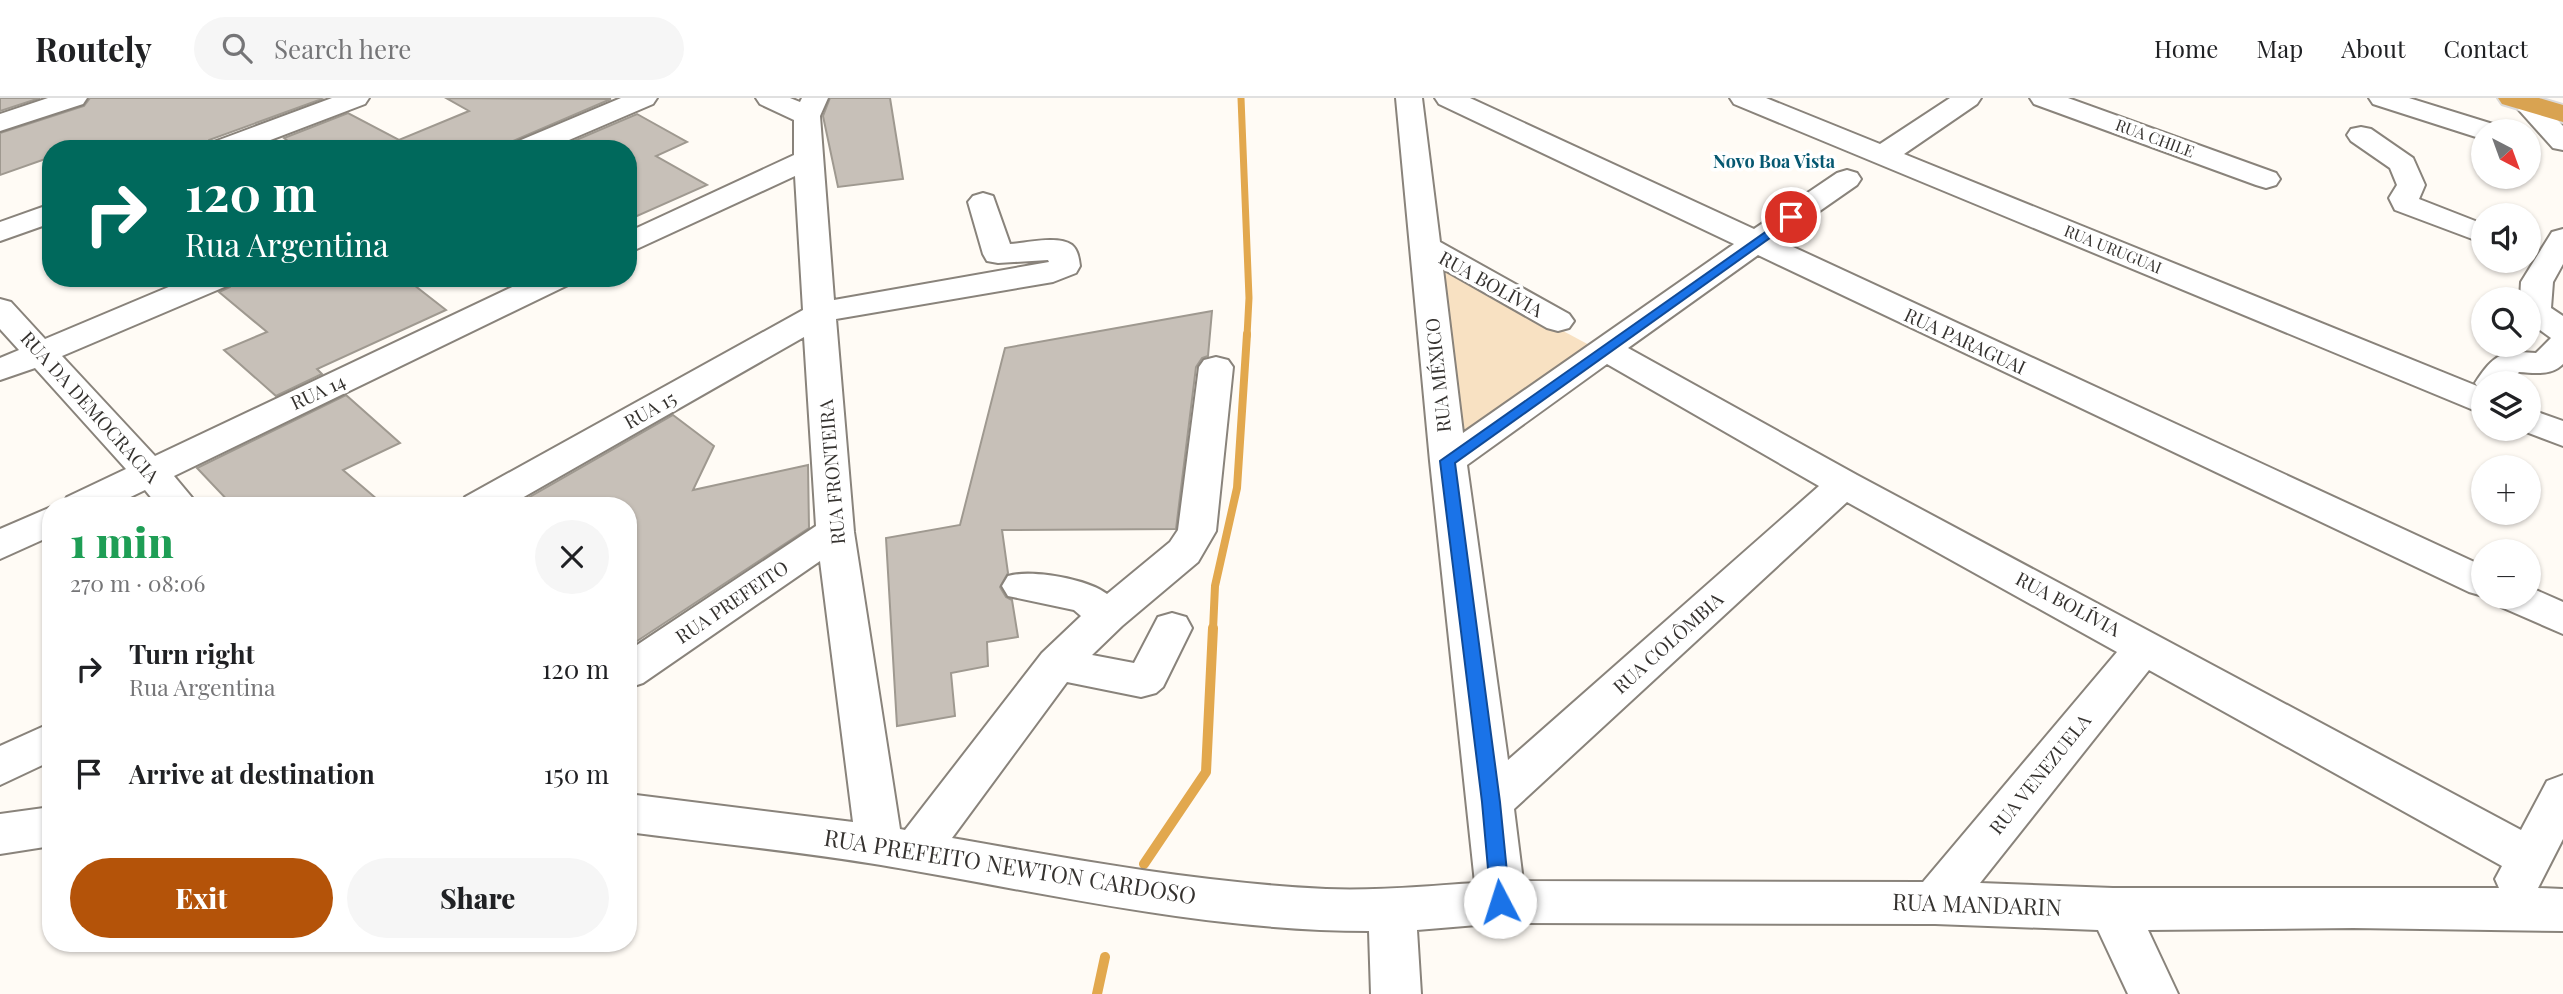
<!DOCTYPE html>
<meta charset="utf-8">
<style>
:root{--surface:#fff;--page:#f6f6f6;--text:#202124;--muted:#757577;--line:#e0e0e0;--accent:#b45309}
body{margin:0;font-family:"Playfair Display",serif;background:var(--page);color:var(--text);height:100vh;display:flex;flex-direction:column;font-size:26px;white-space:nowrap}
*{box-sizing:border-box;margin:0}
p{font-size:23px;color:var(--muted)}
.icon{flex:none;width:38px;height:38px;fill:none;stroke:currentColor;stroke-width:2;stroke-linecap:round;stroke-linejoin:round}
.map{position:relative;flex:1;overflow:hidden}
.details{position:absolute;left:42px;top:399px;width:595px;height:455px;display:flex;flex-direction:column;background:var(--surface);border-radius:28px;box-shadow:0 2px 5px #0004}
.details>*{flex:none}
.guide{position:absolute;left:42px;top:42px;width:595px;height:147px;border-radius:28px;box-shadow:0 2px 5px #0004;background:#00695c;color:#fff;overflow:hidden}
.needle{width:46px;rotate:139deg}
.fabs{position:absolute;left:2471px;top:21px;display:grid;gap:14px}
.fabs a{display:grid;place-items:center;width:70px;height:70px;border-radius:50%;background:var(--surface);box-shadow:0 2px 5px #0004;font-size:35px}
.pin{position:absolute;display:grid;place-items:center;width:60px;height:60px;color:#fff;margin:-30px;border:4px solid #fff;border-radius:50%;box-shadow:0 2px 7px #0007}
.me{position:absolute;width:77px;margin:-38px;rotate:355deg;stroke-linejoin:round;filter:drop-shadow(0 0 5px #0008)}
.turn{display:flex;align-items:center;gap:24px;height:147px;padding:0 28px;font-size:32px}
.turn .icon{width:91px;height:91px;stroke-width:2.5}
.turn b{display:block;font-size:49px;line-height:60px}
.round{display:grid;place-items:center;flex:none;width:74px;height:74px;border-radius:37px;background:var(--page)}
.headline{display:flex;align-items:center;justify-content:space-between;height:119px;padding:0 28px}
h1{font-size:42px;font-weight:800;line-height:52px;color:#1e9e55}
.primary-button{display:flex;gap:14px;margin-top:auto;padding:14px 28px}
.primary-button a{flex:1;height:80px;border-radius:42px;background:var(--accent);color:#fff;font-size:28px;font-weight:800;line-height:80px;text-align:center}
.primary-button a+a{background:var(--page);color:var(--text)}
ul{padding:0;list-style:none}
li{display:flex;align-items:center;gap:21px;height:105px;padding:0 28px}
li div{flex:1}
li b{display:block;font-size:26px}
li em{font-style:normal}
header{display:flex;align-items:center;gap:42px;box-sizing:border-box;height:98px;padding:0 35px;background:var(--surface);border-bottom:2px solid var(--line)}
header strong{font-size:33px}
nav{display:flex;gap:38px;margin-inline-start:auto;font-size:24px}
.search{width:490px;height:63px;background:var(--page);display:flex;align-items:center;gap:18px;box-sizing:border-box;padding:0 24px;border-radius:38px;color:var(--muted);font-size:26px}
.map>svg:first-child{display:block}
</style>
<header>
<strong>Routely</strong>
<div class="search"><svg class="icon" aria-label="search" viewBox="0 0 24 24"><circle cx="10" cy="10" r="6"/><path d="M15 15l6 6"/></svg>Search here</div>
<nav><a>Home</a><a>Map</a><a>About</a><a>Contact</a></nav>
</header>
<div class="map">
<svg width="2563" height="896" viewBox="0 0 2563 896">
<rect width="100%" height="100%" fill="#fffbf5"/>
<path fill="#f8e1c2" d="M 1438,166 L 1593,249 L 1455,342 Z"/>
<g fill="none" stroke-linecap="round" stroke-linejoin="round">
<path stroke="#e2a84e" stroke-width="7" d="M 1241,0 L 1249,200 L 1247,238"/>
<path stroke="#e2a84e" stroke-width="8" d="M 1213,532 L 1215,488 L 1237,390 L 1247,236"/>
<g stroke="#e2a84e" stroke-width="10">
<path d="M 1144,766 L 1206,674 L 1213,530"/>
<path d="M 1097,896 L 1105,859"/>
</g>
</g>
<g fill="#c7c0b8" stroke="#9f9990" stroke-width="2">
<path d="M 0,0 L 40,0 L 0,13 Z"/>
<path d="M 90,0 L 319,0 L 322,1 L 209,42 L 205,51 L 51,51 L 51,59 L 0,77 L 0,35 L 84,8 Z"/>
<path d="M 446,0 L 611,1 L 513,43 L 508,51 L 298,51 L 284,40 L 348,15 L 399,42 L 469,13 Z"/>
<path d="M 830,0 L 890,0 L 903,81 L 838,89 L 823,18 Z"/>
<path d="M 637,16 L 687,44 L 656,58 L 707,87 L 628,122 L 628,51 L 555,51 Z"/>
<path d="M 235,180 L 405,180 L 446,212 L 317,271 L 322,276 L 276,298 L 224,252 L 267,234 L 219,194 L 230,189 Z"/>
<path d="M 1212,213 L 1208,258 L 1202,260 L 1196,269 L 1176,431 L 1002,432 L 1008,475 L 1000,489 L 1006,499 L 1012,502 L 1018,539 L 987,544 L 988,568 L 951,575 L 955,618 L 897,628 L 886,440 L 960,427 L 1005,250 Z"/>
<path d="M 346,297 L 400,345 L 343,372 L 385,408 L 233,408 L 197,370 Z"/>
<path d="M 673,317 L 714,348 L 693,392 L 808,367 L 809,430 L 628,549 L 628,408 L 514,408 Z"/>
</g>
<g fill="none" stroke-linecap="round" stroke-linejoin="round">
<g stroke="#89837b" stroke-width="4">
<g id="minor">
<path d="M 48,0 L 87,0 L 83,6 L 0,33 L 0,16 Z"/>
<path d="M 332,0 L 369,0 L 365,6 L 247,51 L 207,51 L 211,45 Z"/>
<path d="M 621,0 L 657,0 L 653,6 L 548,51 L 510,51 L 514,45 Z"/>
<path d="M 756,0 L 790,0 L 800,4 L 802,0 L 828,0 L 820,18 L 834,202 L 1049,164 L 1048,162 L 998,165 L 987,163 L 983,156 L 968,104 L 973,98 L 983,95 L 993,98 L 1010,146 C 1026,145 1058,137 1072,147 C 1078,152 1079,161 1080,168 L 1076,175 L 1053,184 L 836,221 L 854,434 L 900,731 L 905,732 L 1042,555 L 1081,518 L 1074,512 L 1008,498 L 1002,488 L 1008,478 C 1031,471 1088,481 1107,496 L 1170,444 L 1178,432 L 1199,269 L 1204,262 L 1216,259 L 1228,262 L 1233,269 L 1216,433 L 1198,464 L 1122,528 L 1092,557 L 1134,565 L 1158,519 L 1172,515 L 1186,519 L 1192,530 L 1163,589 L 1156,595 L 1141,599 L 1067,584 L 952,740 C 1076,762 1201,785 1326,791 C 1376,793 1426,788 1475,785 L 1430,363 L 1396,0 L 1422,0 L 1440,144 L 1569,216 L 1574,223 L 1569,230 L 1558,233 L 1547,230 L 1443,171 L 1463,335 L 1734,146 L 1439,6 L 1435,0 L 1470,0 L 1754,131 L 1837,75 L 1847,72 L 1857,75 L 1861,81 L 1857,87 L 1778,142 L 2483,468 L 2483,498 L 2469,494 L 1758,157 L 1628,250 L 1857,377 L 2521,732 L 2547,683 L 2563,677 L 2563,741 L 2538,790 L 2563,791 L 2563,833 L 2353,830 L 2148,832 L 2178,896 L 2128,896 L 2098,832 L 1935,826 L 1501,825 L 1417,832 L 1421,896 L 1371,896 L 1369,833 C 1204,833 1042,794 881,767 C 797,753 712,745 628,734 L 628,696 L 853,724 L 820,463 L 643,585 L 628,590 L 628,553 L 816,428 L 804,239 L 508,408 L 459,408 L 465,399 L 803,212 L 795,78 L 628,155 L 628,134 L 794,57 L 794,22 L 760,6 ZM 1607,266 L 1819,388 L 1508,662 L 1467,367 ZM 1847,404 L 2117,554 L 1923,784 L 1523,783 L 1514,711 ZM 2149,572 L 2502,768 L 2495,781 L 2499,790 L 2113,790 L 1980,785 Z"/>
<path d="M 1730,0 L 1766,0 L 1880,46 L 1950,0 L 1981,0 L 1977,6 L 1904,56 L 2477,288 L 2475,285 C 2494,256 2502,252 2536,255 L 2551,240 L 2529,224 L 2529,201 L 2520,201 L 2521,184 L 2552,134 L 2563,131 L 2563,166 L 2553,184 L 2551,210 L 2563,218 L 2563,266 C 2551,278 2535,275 2519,274 L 2509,285 L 2483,285 L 2483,314 L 2471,311 L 1734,6 Z"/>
<path d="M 2030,0 L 2068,0 L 2276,75 L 2280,81 L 2276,87 L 2266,90 L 2256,87 L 2034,6 Z"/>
<path d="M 2369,0 L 2409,0 L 2496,27 L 2500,33 L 2483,33 L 2483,41 L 2476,39 L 2373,6 Z"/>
<path d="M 2517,0 L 2537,0 L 2563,28 L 2563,52 L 2553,50 L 2518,11 L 2514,5 Z"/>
<path d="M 2361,29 L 2371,31 L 2413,60 L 2425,87 L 2419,101 L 2483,126 L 2483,145 L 2395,112 L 2389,100 L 2397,87 L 2390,70 L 2351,43 L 2347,37 L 2351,31 Z"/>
<path d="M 51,106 L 51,125 L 0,143 L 0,124 Z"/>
<path d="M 190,180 L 233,180 L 229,187 L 62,258 L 155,358 L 531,180 L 572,180 L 568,187 L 174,378 L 199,408 L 158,408 L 145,392 L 112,408 L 61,408 L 67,399 L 126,371 L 35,270 L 0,282 L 0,260 L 19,252 L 0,231 L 0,201 L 11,204 L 45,241 Z"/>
<path d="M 2529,311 L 2563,323 L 2563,348 L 2518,331 L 2529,331 Z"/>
<path d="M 51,409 L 51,438 L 0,461 L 0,431 Z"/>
<path d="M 2529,489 L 2563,504 L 2563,536 L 2501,509 L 2495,499 L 2529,499 Z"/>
<path d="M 51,625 L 51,663 L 0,687 L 0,648 Z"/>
<path d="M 51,709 L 51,748 L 0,756 L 0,716 Z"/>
</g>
</g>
<g stroke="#dbdada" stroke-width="4">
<path id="highway" d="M 2498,0 L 2539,0 L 2563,7 L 2563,24 L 2502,6 Z"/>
</g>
<use href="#minor" fill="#fff" fill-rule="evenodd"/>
<use href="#highway" fill="#d9a351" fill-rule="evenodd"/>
</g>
<path fill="#1a73e8" stroke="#114b97" stroke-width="2" d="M 1791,116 L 1797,119 L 1795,122 L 1455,365 L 1500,704 L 1510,804 L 1507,811 L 1500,813 L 1493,811 L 1491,804 L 1482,704 L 1440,363 Z"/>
<g text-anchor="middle" stroke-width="7" stroke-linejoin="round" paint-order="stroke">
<g font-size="16" fill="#35322f" stroke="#fff">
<text transform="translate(2155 40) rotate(20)" y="6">RUA CHILE</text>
<text transform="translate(2113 151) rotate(22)" y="6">RUA URUGUAI</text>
</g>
<g font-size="18" font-weight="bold" fill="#065871" stroke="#fff">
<text x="1774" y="70">Novo Boa Vista</text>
</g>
<g font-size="19" fill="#35322f" stroke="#fff">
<text transform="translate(1491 186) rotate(29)" y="7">RUA BOLÍVIA</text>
<text transform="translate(1965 243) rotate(25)" y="7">RUA PARAGUAI</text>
<text transform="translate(1438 277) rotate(-96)" y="7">RUA MÉXICO</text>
<text transform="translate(318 294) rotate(-25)" y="7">RUA 14</text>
<text transform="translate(90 309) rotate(48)" y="7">RUA DA DEMOCRACIA</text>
<text transform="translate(650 312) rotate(-29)" y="7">RUA 15</text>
<text transform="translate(832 374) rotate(-95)" y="7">RUA FRONTEIRA</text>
<text transform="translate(732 504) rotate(-34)" y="7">RUA PREFEITO</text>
<text transform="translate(2068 506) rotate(28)" y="7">RUA BOLÍVIA</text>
<text transform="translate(1668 545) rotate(-42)" y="7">RUA COLÔMBIA</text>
<text transform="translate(2040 676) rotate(-51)" y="7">RUA VENEZUELA</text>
</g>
<g font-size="23" fill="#35322f" stroke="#fff">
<text transform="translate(1010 769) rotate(9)" y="8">RUA PREFEITO NEWTON CARDOSO</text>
<text transform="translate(1977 807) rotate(2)" y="8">RUA MANDARIN</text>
</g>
</g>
</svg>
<div class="fabs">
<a><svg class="needle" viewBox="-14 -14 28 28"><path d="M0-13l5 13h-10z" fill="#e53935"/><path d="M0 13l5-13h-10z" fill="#757577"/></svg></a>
<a><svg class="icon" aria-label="sound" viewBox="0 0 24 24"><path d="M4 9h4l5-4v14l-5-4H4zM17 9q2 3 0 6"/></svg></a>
<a><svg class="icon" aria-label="search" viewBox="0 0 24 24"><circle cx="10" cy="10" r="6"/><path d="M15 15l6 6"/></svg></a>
<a><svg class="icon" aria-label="layers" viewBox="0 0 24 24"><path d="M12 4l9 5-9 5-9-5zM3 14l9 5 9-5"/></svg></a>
<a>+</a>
<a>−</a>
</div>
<div class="pin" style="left:1791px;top:119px;background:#d93025"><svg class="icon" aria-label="arrive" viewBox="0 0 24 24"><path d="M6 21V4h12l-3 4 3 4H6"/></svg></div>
<svg class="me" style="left:1500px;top:804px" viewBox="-20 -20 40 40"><circle r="19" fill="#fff"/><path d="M0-13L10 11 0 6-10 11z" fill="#1a73e8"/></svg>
<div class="guide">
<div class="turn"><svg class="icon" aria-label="right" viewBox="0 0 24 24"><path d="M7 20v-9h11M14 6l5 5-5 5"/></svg><div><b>120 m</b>Rua Argentina</div></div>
</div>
<section class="details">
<div class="headline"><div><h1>1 min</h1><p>270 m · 08:06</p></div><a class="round"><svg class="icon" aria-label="close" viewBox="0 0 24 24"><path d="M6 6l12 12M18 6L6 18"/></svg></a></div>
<ul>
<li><svg class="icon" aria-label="right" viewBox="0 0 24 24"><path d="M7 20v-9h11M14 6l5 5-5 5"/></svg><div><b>Turn right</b><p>Rua Argentina</p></div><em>120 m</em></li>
<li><svg class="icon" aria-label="arrive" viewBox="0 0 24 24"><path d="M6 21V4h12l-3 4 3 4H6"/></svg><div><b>Arrive at destination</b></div><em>150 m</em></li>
</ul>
<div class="primary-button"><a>Exit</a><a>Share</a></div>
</section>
</div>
